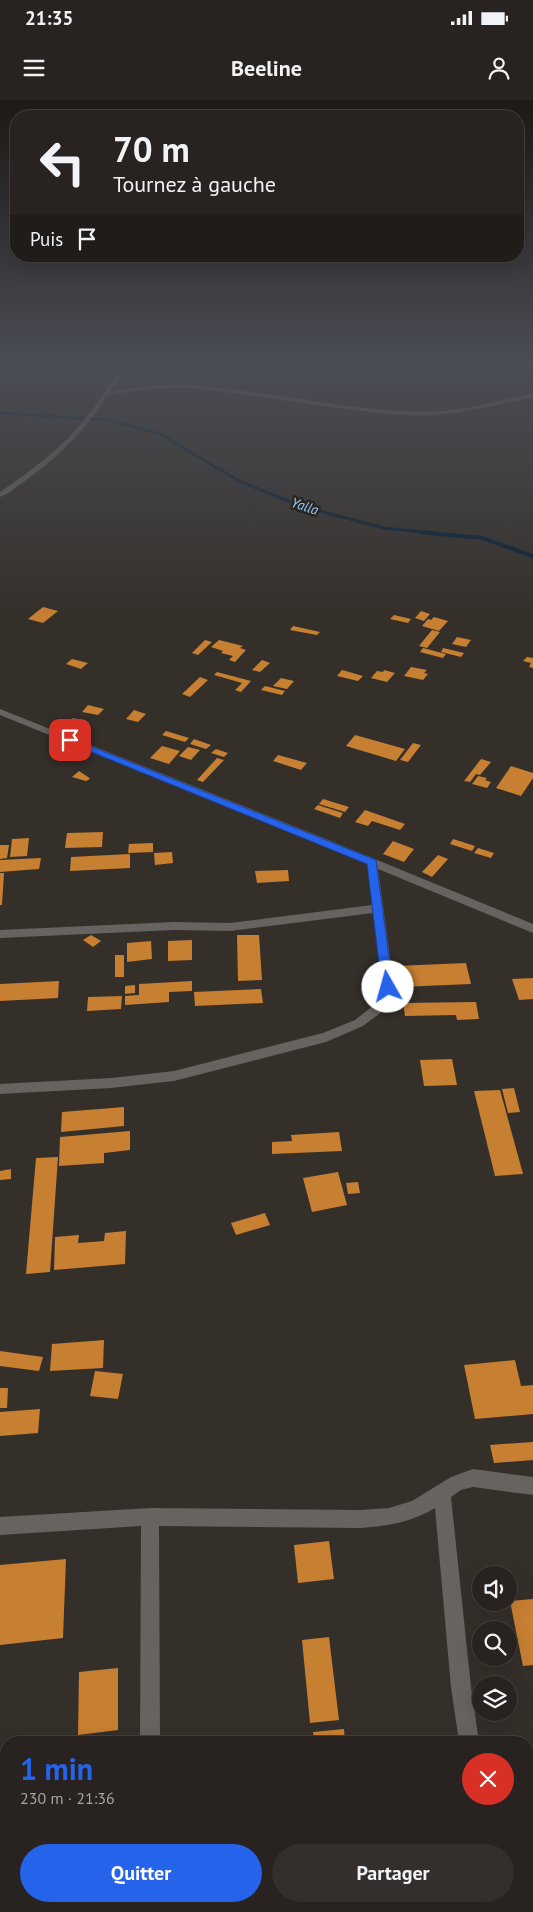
<!DOCTYPE html>
<html lang="fr">
<meta charset="utf-8">
<style>
:root{--surface:#282320;--page:#342f2d;--text:#f1f3f6;--muted:#a5a4a5;--line:#44403e;--accent:#2563eb}
body{margin:0;font-family:"PT Sans",sans-serif;background:var(--page);color:var(--text);height:100vh;display:flex;flex-direction:column;font-size:19px;white-space:nowrap}
*{box-sizing:border-box;margin:0}
p{font-size:16px;color:var(--muted)}
.icon{flex:none;width:28px;height:28px;fill:none;stroke:currentColor;stroke-width:2;stroke-linecap:round;stroke-linejoin:round}
.map{position:relative;flex:1;overflow:hidden}
.sheet{position:absolute;left:0px;top:1636px;width:534px;height:176px;display:flex;flex-direction:column;background:var(--surface);border-radius:20px 20px 0 0;box-shadow:0 5px 20px #0002,0 0 0 1px var(--line)}
.sheet>*{flex:none}
.top-card{position:absolute;left:10px;top:10px;width:514px;height:152px;border-radius:20px;box-shadow:0 5px 20px #0002,0 0 0 1px var(--line);background:#282320;color:var(--text);overflow:hidden}
.fabs{position:absolute;left:472px;top:1466px;display:grid;gap:10px}
.fabs a{display:grid;place-items:center;width:45px;height:45px;border-radius:50%;background:var(--surface);box-shadow:0 5px 20px #0002,0 0 0 1px var(--line);font-size:25px}
.pin{position:absolute;display:grid;place-items:center;width:42px;height:42px;color:#fff;margin:-21px;border-radius:10px;box-shadow:0 2px 8px #0006}
.me{position:absolute;width:55px;margin:-28px;rotate:353deg;stroke-linejoin:round;filter:drop-shadow(0 0 4px #0008)}
.turn{display:flex;align-items:center;gap:18px;height:105px;padding:0 20px;font-size:22px}
.turn .icon{width:65px;height:65px;stroke-width:2.5}
.turn b{display:block;font-size:35px;line-height:42px}
.then{display:flex;align-items:center;height:48px;padding:0 20px;background:#0003;gap:10px;font-size:19px}
.round{display:grid;place-items:center;flex:none;width:52px;height:52px;border-radius:26px;background:var(--page)}
.head{display:flex;align-items:center;justify-content:space-between;height:85px;padding:0 20px}
h1{font-size:30px;font-weight:700;line-height:38px;color:var(--accent)}
.cta{display:flex;gap:10px;margin-top:auto;padding:10px 20px}
.cta a{flex:1;height:58px;border-radius:30px;background:var(--accent);color:#fff;font-size:20px;font-weight:700;line-height:58px;text-align:center}
.cta a+a{background:var(--page);color:var(--text)}
.status{display:flex;justify-content:space-between;align-items:center;height:35px;padding:0 25px;background:var(--surface);direction:ltr}
.status svg{height:14px;fill:currentColor}
header{display:flex;justify-content:space-between;align-items:center;height:65px;padding:0 20px;background:var(--surface);font-size:22px;font-weight:700}
.map>svg:first-child{display:block}
</style>
<div class="status"><b>21:35</b><svg viewBox="0 0 49 12"><path d="M0 12V9h3v3zM5 12V6h3v6zM10 12V3h3v9zM15 12V0h3v12zM26 1h20v11H26zM47 4h2v5h-2z"/></svg></div>
<header><svg class="icon" aria-label="menu" viewBox="0 0 24 24"><path d="M4 6h16M4 12h16M4 18h16"/></svg>Beeline<svg class="icon" aria-label="person" viewBox="0 0 24 24"><circle cx="12" cy="8" r="4"/><path d="M4 21q1-7 8-7t8 7"/></svg></header>
<div class="map">
<svg width="533" height="1812" viewBox="0 0 533 1812">
<rect width="100%" height="100%" fill="#352f2a"/>
<g fill="none" stroke-linecap="round" stroke-linejoin="round">
<path stroke="#072135" stroke-width="3" d="M 0,313 L 108,320 L 160,334 L 239,381 L 300,406 L 384,428 L 432,433"/>
<path stroke="#072135" stroke-width="4" d="M 419,432 L 482,438 L 533,456"/>
</g>
<g fill="#c77f32">
<path d="M 43,507 L 58,511 L 43,523 L 28,519 Z"/>
<path d="M 421,511 L 430,514 L 424,521 L 415,518 Z"/>
<path d="M 394,515 L 411,519 L 408,523 L 390,519 Z"/>
<path d="M 434,517 L 448,521 L 439,531 L 422,526 L 428,519 L 431,520 Z"/>
<path d="M 293,526 L 320,532 L 317,535 L 290,530 Z"/>
<path d="M 432,530 L 440,532 L 427,548 L 419,546 Z"/>
<path d="M 457,537 L 471,540 L 466,547 L 452,544 Z"/>
<path d="M 205,540 L 212,542 L 198,555 L 192,553 Z"/>
<path d="M 219,540 L 243,546 L 240,548 L 246,550 L 235,562 L 229,560 L 233,556 L 221,553 L 223,551 L 211,547 Z"/>
<path d="M 423,548 L 446,554 L 443,558 L 420,552 Z"/>
<path d="M 443,548 L 464,553 L 461,557 L 441,552 Z"/>
<path d="M 527,557 L 533,558 L 533,568 L 529,567 L 531,563 L 523,561 Z"/>
<path d="M 72,559 L 88,563 L 81,569 L 66,564 Z"/>
<path d="M 262,560 L 270,563 L 260,572 L 252,570 Z"/>
<path d="M 411,567 L 427,570 L 424,573 L 428,574 L 423,580 L 404,576 Z"/>
<path d="M 342,570 L 363,576 L 358,581 L 337,576 Z"/>
<path d="M 384,570 L 395,573 L 387,582 L 371,578 L 377,571 L 383,572 Z"/>
<path d="M 217,572 L 251,581 L 241,592 L 235,590 L 242,583 L 214,575 Z"/>
<path d="M 200,577 L 208,580 L 190,597 L 182,594 Z"/>
<path d="M 281,578 L 294,581 L 287,589 L 273,586 Z"/>
<path d="M 265,586 L 285,591 L 282,595 L 261,590 Z"/>
<path d="M 88,605 L 104,609 L 98,615 L 82,612 Z"/>
<path d="M 134,610 L 146,614 L 138,622 L 126,619 Z"/>
<path d="M 73,618 L 81,620 L 69,631 L 61,629 Z"/>
<path d="M 166,631 L 189,638 L 185,642 L 162,635 Z"/>
<path d="M 355,635 L 405,649 L 396,661 L 346,646 Z"/>
<path d="M 194,639 L 211,645 L 206,649 L 190,644 Z"/>
<path d="M 413,643 L 421,645 L 408,662 L 400,660 Z"/>
<path d="M 162,646 L 180,651 L 169,664 L 150,658 Z"/>
<path d="M 188,647 L 200,650 L 191,660 L 179,656 Z"/>
<path d="M 216,649 L 228,653 L 224,657 L 211,653 Z"/>
<path d="M 278,655 L 307,663 L 301,670 L 273,661 Z"/>
<path d="M 217,658 L 224,660 L 203,682 L 197,680 Z"/>
<path d="M 481,659 L 491,662 L 480,675 L 476,674 L 470,682 L 464,681 Z"/>
<path d="M 511,666 L 533,673 L 533,678 L 521,696 L 496,688 Z"/>
<path d="M 79,671 L 88,677 L 90,679 L 86,681 L 72,677 Z"/>
<path d="M 478,676 L 487,678 L 485,680 L 491,682 L 487,688 L 472,684 Z"/>
<path d="M 323,699 L 349,707 L 345,712 L 319,704 Z"/>
<path d="M 318,705 L 343,713 L 340,718 L 314,709 Z"/>
<path d="M 365,710 L 405,724 L 400,730 L 372,721 L 368,726 L 355,722 Z"/>
<path d="M 103,732 L 102,747 L 65,748 L 67,733 Z"/>
<path d="M 29,738 L 27,756 L 10,757 L 12,739 Z"/>
<path d="M 453,739 L 475,746 L 472,751 L 450,744 Z"/>
<path d="M 393,741 L 414,749 L 404,762 L 383,754 Z"/>
<path d="M 153,743 L 153,752 L 128,753 L 129,744 Z"/>
<path d="M 0,745 L 9,745 L 7,758 L 0,759 Z"/>
<path d="M 478,748 L 494,753 L 491,758 L 474,753 Z"/>
<path d="M 172,752 L 173,763 L 155,765 L 154,753 Z"/>
<path d="M 130,754 L 130,768 L 70,771 L 71,757 Z"/>
<path d="M 438,755 L 448,759 L 432,777 L 422,772 Z"/>
<path d="M 41,758 L 39,769 L 0,772 L 0,760 Z"/>
<path d="M 288,770 L 289,781 L 257,783 L 255,771 Z"/>
<path d="M 0,773 L 4,773 L 2,805 L 0,805 Z"/>
<path d="M 91,835 L 101,841 L 93,847 L 83,840 Z"/>
<path d="M 237,835 L 259,835 L 262,880 L 238,881 Z"/>
<path d="M 192,840 L 192,860 L 168,861 L 168,841 Z"/>
<path d="M 151,841 L 152,859 L 127,862 L 127,843 Z"/>
<rect x="115" y="855" width="9" height="22"/>
<path d="M 466,863 L 471,884 L 400,887 L 396,866 Z"/>
<path d="M 533,878 L 533,899 L 519,900 L 512,879 Z"/>
<path d="M 59,881 L 58,898 L 0,901 L 0,884 Z"/>
<path d="M 192,881 L 192,891 L 169,892 L 169,902 L 125,905 L 125,896 L 139,895 L 139,884 Z"/>
<path d="M 135,885 L 135,893 L 125,894 L 125,886 Z"/>
<path d="M 261,889 L 263,903 L 195,906 L 194,892 Z"/>
<path d="M 122,896 L 121,909 L 87,911 L 88,897 Z"/>
<path d="M 476,902 L 479,919 L 457,920 L 456,915 L 405,916 L 403,903 Z"/>
<path d="M 452,959 L 457,985 L 424,986 L 420,960 Z"/>
<path d="M 514,988 L 520,1012 L 508,1013 L 502,989 Z"/>
<path d="M 500,990 L 523,1074 L 495,1076 L 474,991 Z"/>
<path d="M 124,1007 L 124,1026 L 61,1032 L 62,1012 Z"/>
<path d="M 130,1031 L 130,1050 L 104,1053 L 104,1063 L 59,1066 L 60,1037 Z"/>
<path d="M 339,1032 L 342,1051 L 272,1054 L 272,1042 L 292,1041 L 291,1035 Z"/>
<path d="M 58,1057 L 50,1172 L 26,1174 L 36,1058 Z"/>
<path d="M 11,1069 L 11,1079 L 0,1080 L 0,1071 Z"/>
<path d="M 338,1072 L 347,1105 L 312,1112 L 303,1078 Z"/>
<path d="M 358,1082 L 360,1093 L 348,1094 L 346,1083 Z"/>
<path d="M 265,1113 L 270,1125 L 236,1135 L 231,1123 Z"/>
<path d="M 126,1131 L 125,1164 L 54,1170 L 55,1137 L 79,1135 L 78,1143 L 104,1141 L 105,1133 Z"/>
<path d="M 104,1240 L 103,1268 L 50,1271 L 52,1244 Z"/>
<path d="M 0,1251 L 43,1257 L 39,1271 L 0,1266 Z"/>
<path d="M 515,1260 L 521,1286 L 533,1285 L 533,1314 L 475,1319 L 464,1265 Z"/>
<path d="M 95,1271 L 123,1274 L 118,1299 L 90,1296 Z"/>
<path d="M 0,1288 L 8,1288 L 7,1308 L 0,1308 Z"/>
<path d="M 40,1309 L 38,1333 L 0,1336 L 0,1312 Z"/>
<path d="M 533,1342 L 533,1360 L 494,1363 L 490,1345 Z"/>
<path d="M 329,1441 L 334,1479 L 298,1483 L 294,1445 Z"/>
<path d="M 66,1459 L 63,1538 L 0,1545 L 0,1465 Z"/>
<path d="M 533,1499 L 533,1565 L 523,1566 L 510,1501 Z"/>
<path d="M 329,1537 L 339,1620 L 310,1623 L 302,1540 Z"/>
<path d="M 118,1568 L 118,1630 L 78,1635 L 79,1572 Z"/>
<path d="M 344,1629 L 345,1642 L 314,1642 L 313,1632 Z"/>
<path d="M 220,1637 L 220,1642 L 185,1642 L 185,1641 Z"/>
<rect x="180" y="1806" width="49" height="6"/>
<path d="M 400,1806 L 464,1806 L 465,1812 L 401,1812 Z"/>
</g>
<g fill="none" stroke-linecap="round" stroke-linejoin="round">
<g fill="#666361" fill-rule="evenodd">
<path d="M 123,265 L 129,265 L 110,292 C 196,273 282,300 367,308 C 392,311 418,313 443,311 C 474,308 503,300 533,293 L 533,297 C 492,306 452,317 409,315 C 355,312 301,303 247,295 C 228,293 209,289 190,288 C 163,286 134,290 107,296 C 86,329 60,355 29,378 C 20,384 10,393 0,397 L 0,392 C 31,371 62,348 85,319 C 99,302 110,282 123,265 Z"/>
<path d="M 0,609 L 321,737 L 533,824 L 533,833 L 378,769 L 394,887 L 383,911 L 363,926 L 326,942 L 174,981 L 111,988 L 0,994 L 0,984 L 111,978 L 174,971 L 323,933 L 355,920 L 374,905 L 382,887 L 373,813 L 230,831 L 174,830 L 0,838 L 0,830 L 174,822 L 230,823 L 372,805 L 367,764 L 0,615 Z"/>
<path d="M 473,1369 L 533,1377 L 533,1395 L 473,1387 L 461,1390 L 451,1397 L 471,1587 L 479,1642 L 459,1642 L 451,1587 L 435,1408 C 412,1422 388,1426 361,1428 L 159,1426 L 160,1642 L 140,1642 L 141,1426 L 0,1435 L 0,1417 L 150,1408 L 361,1410 L 389,1408 L 412,1401 L 451,1377 Z"/>
<rect x="140" y="1806" width="22" height="6"/>
<path d="M 484,1806 L 506,1806 L 507,1812 L 485,1812 Z"/>
</g>
</g>
<linearGradient id="sky" x2="0" y2="1"><stop stop-color="#1d1a17"/><stop offset="0.51" stop-color="#4b4d55"/><stop offset="1" stop-color="#4b4d55" stop-opacity="0"/></linearGradient>
<rect width="533" height="518" fill="url(#sky)"/>
<path fill="#2563eb" stroke="#184099" d="M 70,638 L 376,760 L 393,887 L 391,890 L 388,891 L 382,887 L 367,764 L 67,642 L 67,639 Z"/>
<g text-anchor="middle" stroke-width="5" stroke-linejoin="round" paint-order="stroke">
<g font-size="14" font-style="italic" fill="#91cbfe" stroke="#2a2520">
<text transform="translate(305 406) rotate(18)" y="5">Yalla</text>
</g>
</g>
</svg>
<div class="fabs">
<a><svg class="icon" aria-label="sound" viewBox="0 0 24 24"><path d="M4 9h4l5-4v14l-5-4H4zM17 9q2 3 0 6"/></svg></a>
<a><svg class="icon" aria-label="search" viewBox="0 0 24 24"><circle cx="10" cy="10" r="6"/><path d="M15 15l6 6"/></svg></a>
<a><svg class="icon" aria-label="layers" viewBox="0 0 24 24"><path d="M12 4l9 5-9 5-9-5zM3 14l9 5 9-5"/></svg></a>
</div>
<div class="pin" style="left:70px;top:640px;background:#d93025"><svg class="icon" aria-label="arrive" viewBox="0 0 24 24"><path d="M6 21V4h12l-3 4 3 4H6"/></svg></div>
<svg class="me" style="left:388px;top:887px" viewBox="-20 -20 40 40"><circle r="19" fill="#fff"/><path d="M0-13L10 11 0 6-10 11z" fill="#2563eb"/></svg>
<div class="top-card">
<div class="turn"><svg class="icon" aria-label="left" viewBox="0 0 24 24"><path d="M17 20v-9H6M10 6l-5 5 5 5"/></svg><div><b>70 m</b>Tournez à gauche</div></div>
<div class="then">Puis<svg class="icon" aria-label="arrive" viewBox="0 0 24 24"><path d="M6 21V4h12l-3 4 3 4H6"/></svg></div>
</div>
<section class="sheet">
<div class="head"><div><h1>1 min</h1><p>230 m · 21:36</p></div><a class="round" style="background:#d93025;color:#fff"><svg class="icon" aria-label="close" viewBox="0 0 24 24"><path d="M6 6l12 12M18 6L6 18"/></svg></a></div>
<div class="cta"><a>Quitter</a><a>Partager</a></div>
</section>
</div>
